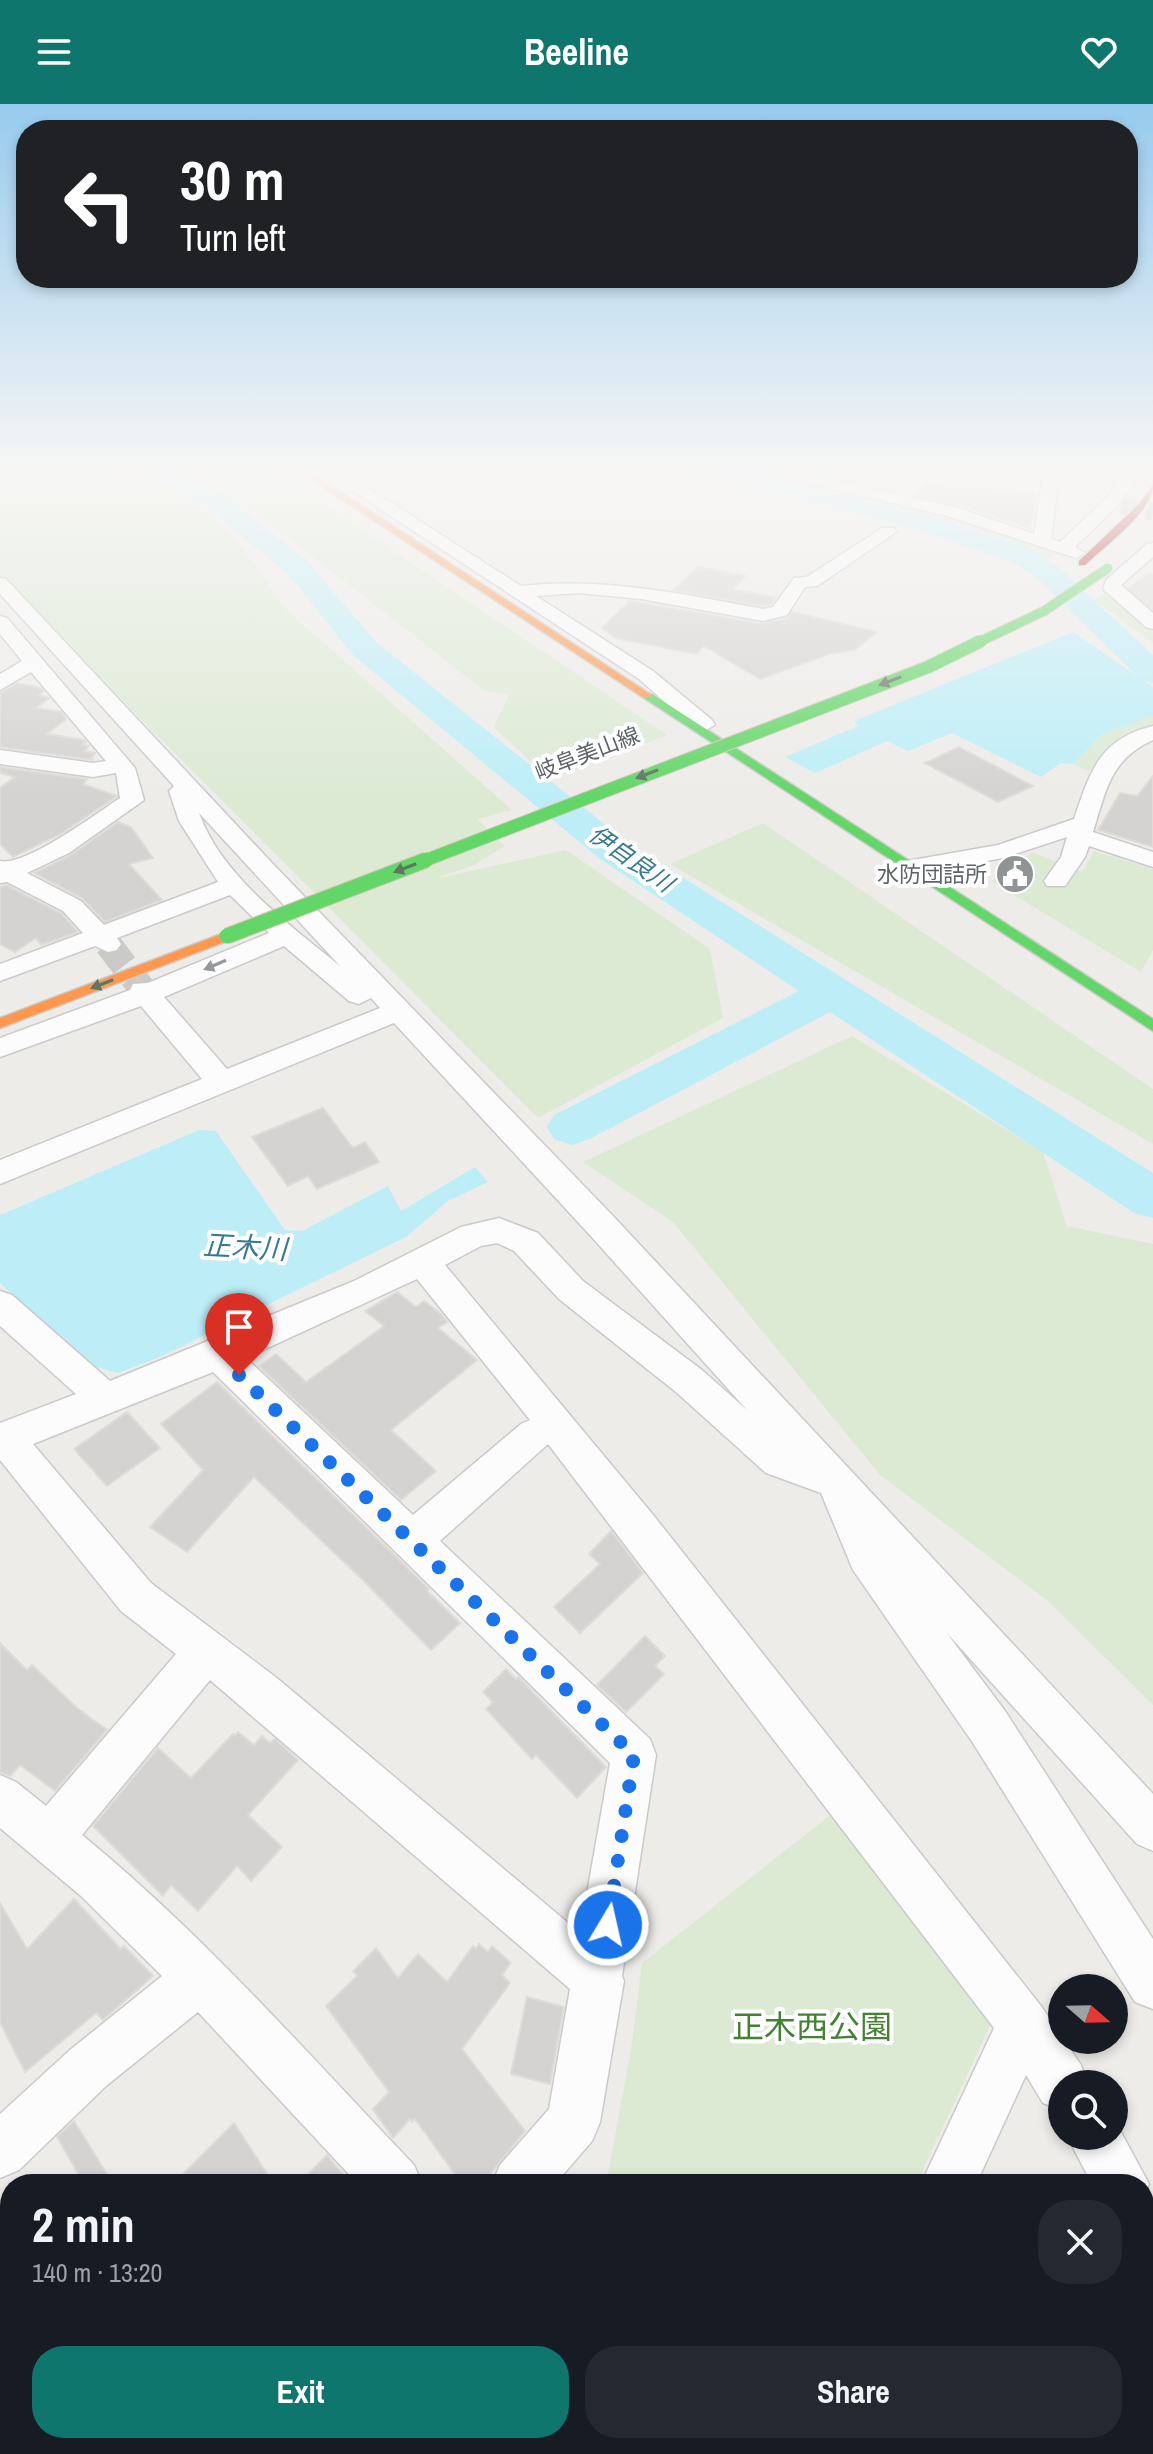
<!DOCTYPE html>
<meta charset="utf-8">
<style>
:root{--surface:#171b24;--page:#242831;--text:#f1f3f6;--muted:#9ea1a6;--accent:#0f766e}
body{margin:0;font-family:"Archivo Narrow","Noto Sans JP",sans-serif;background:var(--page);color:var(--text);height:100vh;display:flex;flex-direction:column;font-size:30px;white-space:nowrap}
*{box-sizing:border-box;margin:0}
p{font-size:26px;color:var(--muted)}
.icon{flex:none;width:44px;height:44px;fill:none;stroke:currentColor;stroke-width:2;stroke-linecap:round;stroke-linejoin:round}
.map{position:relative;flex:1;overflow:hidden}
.details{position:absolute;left:0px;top:2070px;width:1154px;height:280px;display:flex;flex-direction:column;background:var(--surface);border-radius:32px 32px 0 0;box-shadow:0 4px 12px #0003}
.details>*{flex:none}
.guide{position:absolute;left:16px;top:16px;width:1122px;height:168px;border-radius:32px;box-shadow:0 4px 12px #0003;background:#202124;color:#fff;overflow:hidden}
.needle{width:52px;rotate:110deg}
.fabs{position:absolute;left:1048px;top:1870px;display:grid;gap:16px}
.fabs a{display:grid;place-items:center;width:80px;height:80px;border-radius:50%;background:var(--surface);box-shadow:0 4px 12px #0003;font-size:40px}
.pin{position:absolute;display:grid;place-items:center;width:68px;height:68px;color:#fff;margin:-82px -34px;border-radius:50% 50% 50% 0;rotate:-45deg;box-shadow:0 0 8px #0007}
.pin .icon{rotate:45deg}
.me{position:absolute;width:88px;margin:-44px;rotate:9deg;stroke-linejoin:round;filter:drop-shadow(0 0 6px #0008)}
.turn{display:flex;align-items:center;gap:28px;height:168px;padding:0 32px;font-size:36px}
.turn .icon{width:104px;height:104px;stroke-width:2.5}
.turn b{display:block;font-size:56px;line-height:68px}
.round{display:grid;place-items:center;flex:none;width:84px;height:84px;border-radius:32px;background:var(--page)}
.summary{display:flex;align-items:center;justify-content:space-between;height:136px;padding:0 32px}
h1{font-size:48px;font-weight:700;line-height:60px}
.action{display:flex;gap:16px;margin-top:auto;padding:16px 32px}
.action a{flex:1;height:92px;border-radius:32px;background:var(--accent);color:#fff;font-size:32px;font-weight:700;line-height:92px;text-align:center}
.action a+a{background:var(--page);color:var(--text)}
header{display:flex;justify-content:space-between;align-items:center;height:104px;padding:0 32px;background:var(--accent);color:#fff;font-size:36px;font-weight:700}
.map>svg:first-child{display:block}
</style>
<header><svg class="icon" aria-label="menu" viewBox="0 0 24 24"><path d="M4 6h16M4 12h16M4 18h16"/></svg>Beeline<svg class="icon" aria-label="heart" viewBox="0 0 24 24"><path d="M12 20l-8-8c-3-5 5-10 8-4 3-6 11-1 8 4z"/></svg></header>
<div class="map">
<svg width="1153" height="2350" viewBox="0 0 1153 2350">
<rect width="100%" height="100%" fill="#eeece9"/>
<path fill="#dedbd9" d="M 1150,468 L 1153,469 L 1153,512 L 1122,488 Z"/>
<g fill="#dcead4">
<path d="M 0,364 L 108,364 L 192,396 L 234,433 L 288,507 L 512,706 L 477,715 L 505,742 L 474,761 L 434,775 L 566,746 L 710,845 L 723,914 L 538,1014 L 136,610 L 0,469 Z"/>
<path d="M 200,364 L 271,364 L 667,631 L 550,676 L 494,623 L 509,590 L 485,587 L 249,403 L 201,376 L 208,370 Z"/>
<path d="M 670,364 L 911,419 L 984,446 L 897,418 Z"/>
<path d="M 818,379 L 909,400 L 1033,437 L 1054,450 L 1046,456 L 974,424 L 813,383 Z"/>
<path d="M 1105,490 L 1118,497 L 1153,529 L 1153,539 L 1094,496 Z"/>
<path d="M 1153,611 L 1153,624 L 1113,641 L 1104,656 L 1089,667 L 1073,660 L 1101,631 Z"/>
<path d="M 763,719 L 1153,985 L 1153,1040 L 670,760 Z"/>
<path d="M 1094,747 L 1153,765 L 1153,846 L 1141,868 L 991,777 L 1033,749 L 1082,768 Z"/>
<path d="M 852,932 L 1043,1048 L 1067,1122 L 1153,1140 L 1153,1601 L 1048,1497 L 880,1371 L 673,1118 L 583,1058 Z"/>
<path d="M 838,1705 L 993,1916 L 916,2080 L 606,2080 L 631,1946 L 642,1859 Z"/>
<path d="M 698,2340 L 795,2340 L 790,2350 L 707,2350 Z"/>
</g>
<g fill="#bdeef8">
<path d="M 1073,528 L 1153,583 L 1153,611 L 1101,631 L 1073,660 L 1061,659 L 1041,673 L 952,629 L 908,647 L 887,637 L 815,669 L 785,653 L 858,622 L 854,617 Z"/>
<path d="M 199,1026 L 216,1027 L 285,1126 L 302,1127 L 388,1082 L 401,1107 L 475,1063 L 488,1078 L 448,1097 L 406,1133 L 160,1253 L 118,1269 L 85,1260 L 0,1179 L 0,1111 Z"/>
</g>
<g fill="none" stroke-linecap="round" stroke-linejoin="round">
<path stroke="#bdeef8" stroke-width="5" d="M 807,387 L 827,364"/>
<g fill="#bdeef8" fill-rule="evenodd">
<path d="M 136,364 L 170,364 L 226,392 L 308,458 L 376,538 L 628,739 L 1153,1069 L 1153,1114 L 1134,1109 L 830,908 L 590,1035 L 572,1041 L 554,1035 L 547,1023 L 554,1011 L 799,887 L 600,755 L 354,552 L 288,470 L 208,404 L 140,369 Z"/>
<path d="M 688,364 L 734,364 L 925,410 L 1030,445 L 1056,461 L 1153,551 L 1153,579 L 1141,576 L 1036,473 L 1010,457 L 906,422 L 692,369 Z"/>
</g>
</g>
<g fill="#d5d3d2" stroke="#dedbd8" stroke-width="2">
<path d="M 951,364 L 1007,364 L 990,385 L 1036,390 L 1030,424 L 956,400 L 915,391 L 929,378 L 940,379 Z"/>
<path d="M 698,463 L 745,472 L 732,486 L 776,493 L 771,500 L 763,502 L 674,486 Z"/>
<path d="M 630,497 L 762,520 L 788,514 L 792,508 L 877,528 L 854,546 L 829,550 L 760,575 L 704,542 L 696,550 L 616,534 L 602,524 Z"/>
<path d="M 17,579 L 40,584 L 43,587 L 39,591 L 49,594 L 36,604 L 61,608 L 66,615 L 47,630 L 84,636 L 86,638 L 83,641 L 89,642 L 84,647 L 95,649 L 91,655 L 94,656 L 93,656 L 0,643 L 0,589 Z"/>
<path d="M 959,643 L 1033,682 L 998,698 L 925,659 Z"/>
<path d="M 0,663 L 87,675 L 83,680 L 117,692 L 59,731 L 13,753 L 0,740 L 0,684 L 15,673 L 0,669 Z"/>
<path d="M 1153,672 L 1153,743 L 1098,726 L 1120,689 L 1137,692 Z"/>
<path d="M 118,718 L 131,723 L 153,754 L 129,760 L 162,796 L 105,818 L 82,794 L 34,769 L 71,751 Z"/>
<path d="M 6,781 L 61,809 L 78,828 L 41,841 L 36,834 L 15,848 L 0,840 L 0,783 Z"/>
<path d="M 323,1004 L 353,1044 L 365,1038 L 379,1058 L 317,1085 L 308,1072 L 288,1082 L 252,1033 Z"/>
<path d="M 397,1188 L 416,1203 L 424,1197 L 441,1210 L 447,1218 L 438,1224 L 477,1256 L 391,1326 L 436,1367 L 401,1396 L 259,1262 L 276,1250 L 306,1278 L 384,1222 L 365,1207 Z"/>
<path d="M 217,1278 L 429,1485 L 427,1487 L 460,1519 L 431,1546 L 360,1473 L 254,1373 L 187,1448 L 150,1423 L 203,1366 L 161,1320 Z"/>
<path d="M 127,1308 L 160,1344 L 107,1382 L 74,1345 Z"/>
<path d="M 611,1427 L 643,1469 L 580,1529 L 554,1503 L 600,1460 L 589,1450 Z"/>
<path d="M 645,1532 L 665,1552 L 655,1562 L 664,1570 L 626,1608 L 597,1581 Z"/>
<path d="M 0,1539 L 27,1566 L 32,1561 L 77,1604 L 107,1626 L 55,1687 L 20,1661 L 10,1672 L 0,1668 Z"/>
<path d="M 506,1565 L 516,1575 L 518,1573 L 606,1663 L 577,1694 L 536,1651 L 532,1655 L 486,1605 L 493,1598 L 483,1588 Z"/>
<path d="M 238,1628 L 254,1641 L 262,1632 L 270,1639 L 275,1635 L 298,1656 L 248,1711 L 282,1743 L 251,1777 L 237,1762 L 198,1807 L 171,1781 L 163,1792 L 93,1722 L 158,1644 L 191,1674 L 233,1630 L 235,1632 Z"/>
<path d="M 74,1795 L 121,1845 L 124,1842 L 153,1872 L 103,1916 L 96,1909 L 25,1968 L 0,1918 L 0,1799 L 27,1845 Z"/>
<path d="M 479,1840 L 488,1848 L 492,1842 L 511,1859 L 502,1871 L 510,1879 L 462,1945 L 525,2027 L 482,2080 L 462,2080 L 415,2015 L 412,2018 L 410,2015 L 393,2034 L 373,2005 L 389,1988 L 326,1902 L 357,1872 L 353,1867 L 376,1844 L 398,1874 L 418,1850 L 447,1878 L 473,1842 L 476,1845 Z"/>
<path d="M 527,1893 L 564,1903 L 550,1980 L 511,1970 Z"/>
<path d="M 74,2017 L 113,2080 L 84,2080 L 57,2033 Z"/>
<path d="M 234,2019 L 274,2080 L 173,2080 Z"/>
<path d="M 327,2051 L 351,2080 L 299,2080 Z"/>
</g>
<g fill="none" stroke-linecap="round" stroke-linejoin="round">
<path stroke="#cacac8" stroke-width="17" stroke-dasharray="17 9" stroke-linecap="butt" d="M 1121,402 L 1153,408"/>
<path stroke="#cacac8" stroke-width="27" stroke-dasharray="27 14" stroke-linecap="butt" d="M 108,840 L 143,886"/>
<g stroke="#cacaca" stroke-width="3">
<g id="street">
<path d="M 318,364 L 337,364 L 521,482 C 603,473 683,490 763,505 L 773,503 L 794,474 L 807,473 L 882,424 L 894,424 L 896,428 L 817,482 L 805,483 L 787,511 L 763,517 L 641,495 L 579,489 L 536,492 L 653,567 L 712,616 L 715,621 L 704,627 L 696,626 L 639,575 Z"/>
<path d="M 756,364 L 785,364 L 894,389 L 922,364 L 940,364 L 909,393 L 955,403 L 1034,430 L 1044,364 L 1060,364 L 1051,435 L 1060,438 L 1107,394 L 1127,364 L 1143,364 L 1119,400 L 1075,443 L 1085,449 L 1076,454 L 944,411 L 764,369 Z"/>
<path d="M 1153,439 L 1153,453 L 1121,481 L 1153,509 L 1153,525 L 1146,523 L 1103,485 L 1106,476 L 1147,440 Z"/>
<path d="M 0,474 L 6,475 L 272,759 L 613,1112 L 1153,1690 L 1153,1747 L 1137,1740 L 946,1528 L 1005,1607 L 1153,1835 L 1153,1905 L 1135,1898 L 973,1639 L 853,1466 L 821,1389 L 766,1369 L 676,1288 L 559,1195 L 514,1147 L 497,1139 L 481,1142 L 445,1161 L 654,1412 L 1041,1902 L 1081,1961 L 1088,1980 L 1062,1980 L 1062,2006 L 1043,1999 L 1026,1971 L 976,2080 L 921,2080 L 994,1924 L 548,1340 L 440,1437 L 650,1635 L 656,1651 L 622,1872 L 624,1877 L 600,2018 L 592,2037 L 555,2080 L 492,2080 L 500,2061 L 549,2005 L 570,1885 L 210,1576 L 82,1731 C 202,1829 307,1949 414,2061 L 422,2080 L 358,2080 L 198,1908 L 106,1982 L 19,2066 L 0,2074 L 0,2010 L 70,1946 L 162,1872 L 81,1792 L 0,1724 L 0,1671 L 16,1678 L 46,1702 L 176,1550 L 121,1507 L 0,1356 L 0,1319 L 76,1290 L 0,1222 L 0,1187 L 12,1191 L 110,1277 L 354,1177 L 461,1123 L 499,1114 L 538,1129 L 583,1177 L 702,1266 L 747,1306 L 589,1130 L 394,919 L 0,1080 L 0,1056 L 202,975 L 141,902 L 0,953 L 0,934 L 130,886 L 133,880 L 148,879 L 269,829 L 230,791 L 117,834 L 121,840 L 117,846 L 108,848 L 95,842 L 0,877 L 0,860 L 83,829 L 63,807 L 7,778 L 0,779 L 0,757 C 25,763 97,709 120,694 L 116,669 L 93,673 L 0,660 L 0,646 L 93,659 L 106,657 L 31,568 L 0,586 L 0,570 L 22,557 L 0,530 L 0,512 L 7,514 L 135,664 L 144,696 L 69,749 L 27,769 L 81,797 L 104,821 L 218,778 L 179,717 L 169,687 L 174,682 L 0,490 ZM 199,709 L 341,863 C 290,821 222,773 199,709 ZM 284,842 L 349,897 L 359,900 L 371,894 L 380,904 L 227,965 L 164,893 ZM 417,1175 L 530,1316 L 521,1320 L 413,1411 L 246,1254 ZM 213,1268 L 610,1659 L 580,1829 L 278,1575 L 151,1479 L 33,1340 Z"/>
<path d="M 1153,622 L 1153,636 C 1110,655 1106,687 1093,728 L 1153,748 L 1153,763 L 1089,742 L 1085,753 L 1065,782 L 1047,782 L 1044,777 L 1061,753 L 1067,733 L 1003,754 L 907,771 L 898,769 L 895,764 L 898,759 L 907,757 L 998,741 L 1074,715 C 1090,668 1099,635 1153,622 Z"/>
<path d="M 1114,2015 L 1149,2080 L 1145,2090 L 1153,2093 L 1153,2161 L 1144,2157 L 1144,2080 L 1092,2080 L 1067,2032 L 1114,2032 Z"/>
<path d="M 305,2340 L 367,2340 L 363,2350 L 301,2350 Z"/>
<path d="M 612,2340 L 678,2340 L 682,2350 L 616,2350 Z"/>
<path d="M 795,2340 L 856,2340 L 852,2350 L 791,2350 Z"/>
</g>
</g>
<g stroke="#cacac9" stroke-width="3">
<path id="fast" d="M 644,590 L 652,590 L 1153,915 L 1153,927 L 644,594 Z"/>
</g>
<g stroke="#cacac9" stroke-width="3">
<g id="slow">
<path d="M 294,364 L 304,364 L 653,592 L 644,594 Z"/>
<path d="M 227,828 L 232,829 L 232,835 L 0,924 L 0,914 Z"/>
</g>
</g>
<g stroke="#cacac9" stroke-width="3">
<path id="jam" d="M 1153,381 C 1153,407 1104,443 1085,461 L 1079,461 L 1079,457 L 1138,401 Z"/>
</g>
<use href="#street" fill="#fcfcfc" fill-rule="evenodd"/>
<use href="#fast" fill="#63d668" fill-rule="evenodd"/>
<use href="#slow" fill="#ff974d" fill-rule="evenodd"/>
<use href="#jam" fill="#b3261e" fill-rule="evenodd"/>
<g stroke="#d6c6b7" stroke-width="11" stroke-linecap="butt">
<path id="fast-bridge-far2" d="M 977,539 L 1044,507 L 1108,464"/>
</g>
<g stroke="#d6c6b7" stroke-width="14" stroke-linecap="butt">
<path id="fast-bridge-far1" d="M 421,758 L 928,563 L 981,537"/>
</g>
<g stroke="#d6c6b7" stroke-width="17" stroke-linecap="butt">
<path id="fast-bridge" d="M 227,832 L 426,756"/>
</g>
<use href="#fast-bridge-far2" stroke="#63d668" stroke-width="9"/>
<use href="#fast-bridge-far1" stroke="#63d668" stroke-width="12"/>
<use href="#fast-bridge" stroke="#63d668" stroke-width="15"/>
</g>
<defs><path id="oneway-solid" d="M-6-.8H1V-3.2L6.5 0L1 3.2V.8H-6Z" transform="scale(2)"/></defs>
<g fill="#5f7567">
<use href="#oneway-solid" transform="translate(890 577) rotate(159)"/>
<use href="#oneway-solid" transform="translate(647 670) rotate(159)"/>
<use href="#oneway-solid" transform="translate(405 764) rotate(159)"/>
<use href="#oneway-solid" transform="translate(102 880) rotate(159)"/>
</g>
<use fill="#95999b" href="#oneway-solid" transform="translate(215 861) rotate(157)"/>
<linearGradient id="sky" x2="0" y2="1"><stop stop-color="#97cbee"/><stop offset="0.53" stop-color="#f7f6f5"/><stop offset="1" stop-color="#f7f6f5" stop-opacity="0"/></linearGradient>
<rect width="1153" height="693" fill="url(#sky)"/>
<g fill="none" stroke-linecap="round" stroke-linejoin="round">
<path stroke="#1a73e8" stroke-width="14" stroke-dasharray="0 25.2" d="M 239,1271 L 634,1651 L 608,1821"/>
</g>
<defs>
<g id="civic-disc" transform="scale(2)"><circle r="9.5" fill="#909494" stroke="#fff"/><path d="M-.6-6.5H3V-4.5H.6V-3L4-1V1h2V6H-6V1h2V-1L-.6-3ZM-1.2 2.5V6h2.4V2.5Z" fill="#fff"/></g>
</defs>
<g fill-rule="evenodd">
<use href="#civic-disc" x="1015" y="770"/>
</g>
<g text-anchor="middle" stroke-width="8" stroke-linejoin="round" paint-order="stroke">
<g font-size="22" fill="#5e6467" stroke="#fff">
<text transform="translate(587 649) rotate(-21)" y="8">岐阜美山線</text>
</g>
<g font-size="22" fill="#5e6467" stroke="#fff" text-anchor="end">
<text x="987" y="778">水防団詰所</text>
</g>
<g font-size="24" font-style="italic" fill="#377990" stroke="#fff">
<text transform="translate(631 755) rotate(35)" y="8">伊自良川</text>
</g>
<g font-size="28" font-style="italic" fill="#377990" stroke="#fff">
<text transform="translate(245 1143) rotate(3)" y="10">正木川</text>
</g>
<g font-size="32" fill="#438233" stroke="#fff">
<text x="812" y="1934">正木西公園</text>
</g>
</g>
</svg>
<div class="fabs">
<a><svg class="needle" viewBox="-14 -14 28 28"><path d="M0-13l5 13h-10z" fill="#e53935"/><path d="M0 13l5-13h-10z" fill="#9ea1a6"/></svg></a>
<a><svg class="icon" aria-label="search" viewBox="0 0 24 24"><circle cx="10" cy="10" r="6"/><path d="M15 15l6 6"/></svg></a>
</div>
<div class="pin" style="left:239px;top:1271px;background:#d93025"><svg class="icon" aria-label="arrive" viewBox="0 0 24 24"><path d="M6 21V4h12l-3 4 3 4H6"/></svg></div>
<svg class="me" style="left:608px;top:1821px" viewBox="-20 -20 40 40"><circle r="17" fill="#1a73e8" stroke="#fff" stroke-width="3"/><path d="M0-11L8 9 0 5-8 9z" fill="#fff"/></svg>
<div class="guide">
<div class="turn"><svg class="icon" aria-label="left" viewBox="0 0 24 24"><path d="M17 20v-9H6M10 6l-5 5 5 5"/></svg><div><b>30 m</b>Turn left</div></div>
</div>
<section class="details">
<div class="summary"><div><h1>2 min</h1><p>140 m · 13:20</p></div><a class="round"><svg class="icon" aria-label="close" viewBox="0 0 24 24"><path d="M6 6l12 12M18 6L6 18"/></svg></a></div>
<div class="action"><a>Exit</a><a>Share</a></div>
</section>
</div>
